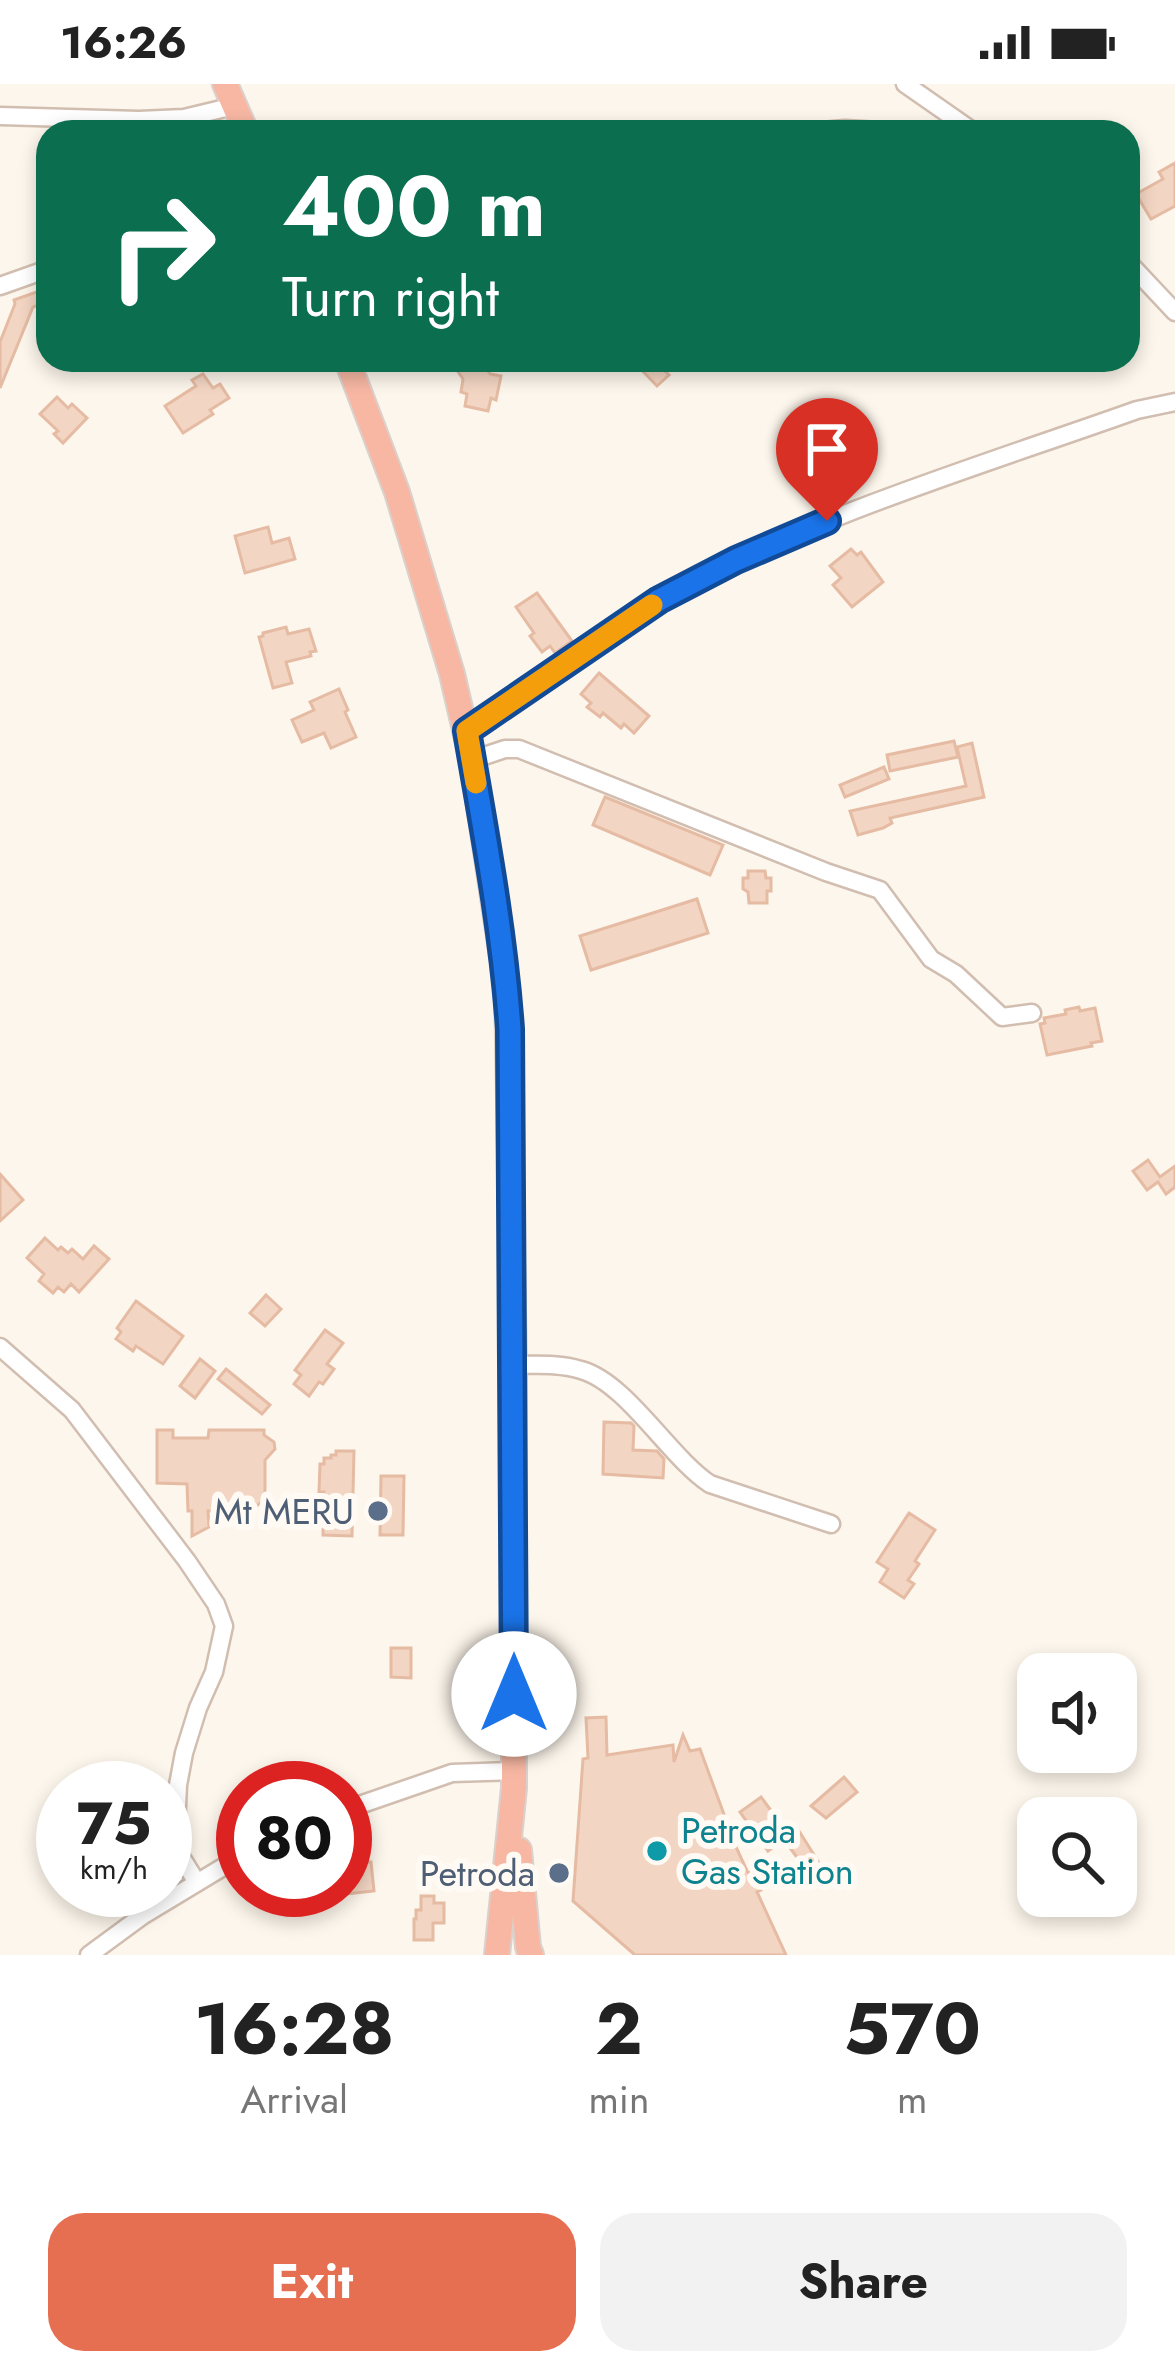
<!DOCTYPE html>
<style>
:root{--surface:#fff;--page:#f2f2f2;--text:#222;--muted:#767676;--accent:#e76f51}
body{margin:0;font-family:Jost,sans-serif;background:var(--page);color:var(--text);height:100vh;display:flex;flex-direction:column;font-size:45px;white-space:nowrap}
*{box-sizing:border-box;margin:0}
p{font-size:39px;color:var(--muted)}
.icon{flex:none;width:66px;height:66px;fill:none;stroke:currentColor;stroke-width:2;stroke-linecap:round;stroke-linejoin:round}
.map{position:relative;height:1871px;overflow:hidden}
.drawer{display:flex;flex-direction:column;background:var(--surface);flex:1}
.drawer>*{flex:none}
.guide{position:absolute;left:36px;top:36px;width:1104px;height:252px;border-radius:36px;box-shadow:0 6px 18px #0003;background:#0b6e4f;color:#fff;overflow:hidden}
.tools{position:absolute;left:1017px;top:1569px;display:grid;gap:24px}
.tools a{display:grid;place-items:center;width:120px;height:120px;border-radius:24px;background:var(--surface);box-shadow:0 6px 18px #0003;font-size:60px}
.speed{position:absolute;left:36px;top:1677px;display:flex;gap:24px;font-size:60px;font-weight:700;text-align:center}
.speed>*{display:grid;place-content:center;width:156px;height:156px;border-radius:50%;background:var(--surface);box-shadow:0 6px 18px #0003;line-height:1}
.speed small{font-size:30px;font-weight:400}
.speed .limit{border:18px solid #d22;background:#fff;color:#111}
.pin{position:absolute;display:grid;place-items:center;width:102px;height:102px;color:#fff;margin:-123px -51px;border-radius:50% 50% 50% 0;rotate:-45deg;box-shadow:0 0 12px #0007}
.pin .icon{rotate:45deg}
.me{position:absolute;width:132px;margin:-66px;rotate:0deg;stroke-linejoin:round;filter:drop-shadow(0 0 9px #0008)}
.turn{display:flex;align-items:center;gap:42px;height:252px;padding:0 48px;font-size:54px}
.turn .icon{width:156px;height:156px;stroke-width:2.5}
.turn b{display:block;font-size:84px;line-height:102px}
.eta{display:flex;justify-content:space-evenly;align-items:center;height:204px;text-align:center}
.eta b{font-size:72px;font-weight:700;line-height:84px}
.primary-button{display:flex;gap:24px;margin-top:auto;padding:24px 48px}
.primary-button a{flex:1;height:138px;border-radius:36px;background:var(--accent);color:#fff;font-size:48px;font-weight:700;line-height:138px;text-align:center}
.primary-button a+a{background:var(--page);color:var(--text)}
.status{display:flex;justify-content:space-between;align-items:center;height:84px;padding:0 60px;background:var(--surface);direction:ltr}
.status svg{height:33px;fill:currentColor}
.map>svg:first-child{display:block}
</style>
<div class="status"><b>16:26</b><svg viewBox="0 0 49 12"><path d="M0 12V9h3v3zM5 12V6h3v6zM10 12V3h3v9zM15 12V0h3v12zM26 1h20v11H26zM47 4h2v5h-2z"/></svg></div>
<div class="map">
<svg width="1175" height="1871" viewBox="0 0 1175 1871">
<rect width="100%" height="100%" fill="#fdf6ec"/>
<g fill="#f3d5c3" stroke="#e6bba3" stroke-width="3">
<path d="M 1175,79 L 1175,122 L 1151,135 L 1136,110 L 1163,95 L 1159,88 Z"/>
<path d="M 45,205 L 48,218 L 33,223 L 0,304 L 0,258 L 15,220 L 14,216 Z"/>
<path d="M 450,276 L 481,276 L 490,290 L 501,292 L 496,316 L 491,314 L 488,327 L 465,322 L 467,310 L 461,308 L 463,295 Z"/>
<path d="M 632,276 L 654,276 L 669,291 L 657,302 Z"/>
<path d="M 203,290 L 213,304 L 220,300 L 229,314 L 210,326 L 213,330 L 183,349 L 165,322 L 196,302 L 192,296 Z"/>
<path d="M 57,313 L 68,324 L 72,320 L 87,334 L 63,359 L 54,350 L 58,347 L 40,330 Z"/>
<path d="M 268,443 L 272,459 L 289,454 L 295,475 L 245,489 L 235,452 Z"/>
<path d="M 851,465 L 857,471 L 861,468 L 883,498 L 852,523 L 833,501 L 841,494 L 830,482 Z"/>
<path d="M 537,509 L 572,557 L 555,569 L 550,562 L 542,568 L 530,552 L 534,549 L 516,523 Z"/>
<path d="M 286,543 L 288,550 L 309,545 L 316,567 L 310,568 L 311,572 L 286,578 L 292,599 L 273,604 L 259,553 L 263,552 L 263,549 Z"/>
<path d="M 599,589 L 649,632 L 634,649 L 624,640 L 621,644 L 603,629 L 600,633 L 587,623 L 591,619 L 581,610 Z"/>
<path d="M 339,605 L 348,626 L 345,628 L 356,653 L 331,664 L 324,649 L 302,658 L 292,636 L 314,626 L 310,618 Z"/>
<path d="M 954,657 L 958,673 L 890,687 L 887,671 Z"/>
<path d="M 972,659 L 984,713 L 890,734 L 892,739 L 883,744 L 858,751 L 850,727 L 966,702 L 957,663 Z"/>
<path d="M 884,683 L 889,695 L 845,713 L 840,701 Z"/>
<path d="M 605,713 L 723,761 L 710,791 L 593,741 Z"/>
<path d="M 748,787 L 765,787 L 766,794 L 771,794 L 771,807 L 767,807 L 767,819 L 749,819 L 748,808 L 743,805 L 743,794 L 748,794 Z"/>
<path d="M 697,815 L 708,849 L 591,886 L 580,852 Z"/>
<path d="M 1079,923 L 1080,927 L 1095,924 L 1102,957 L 1091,959 L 1092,962 L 1047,971 L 1040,940 L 1045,939 L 1044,934 L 1066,930 L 1065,926 Z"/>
<path d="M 1148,1076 L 1160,1093 L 1175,1082 L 1175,1103 L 1166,1110 L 1158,1098 L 1147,1106 L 1133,1087 Z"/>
<path d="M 0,1090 L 23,1116 L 0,1137 Z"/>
<path d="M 45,1154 L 58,1166 L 61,1163 L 68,1169 L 72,1165 L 83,1175 L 94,1162 L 109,1175 L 79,1208 L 71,1200 L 64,1208 L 58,1203 L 53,1209 L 39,1197 L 44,1190 L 27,1174 Z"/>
<path d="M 266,1211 L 281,1225 L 265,1242 L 250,1229 Z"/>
<path d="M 136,1217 L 183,1252 L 163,1280 L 136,1262 L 133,1267 L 116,1255 L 121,1248 L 117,1244 Z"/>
<path d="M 325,1246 L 343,1259 L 327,1280 L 334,1285 L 323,1300 L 319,1298 L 309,1312 L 294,1300 L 301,1291 L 295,1286 Z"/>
<path d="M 200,1275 L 215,1287 L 195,1314 L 180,1302 Z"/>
<path d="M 226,1285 L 270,1321 L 262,1330 L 218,1295 Z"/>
<path d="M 604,1338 L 631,1339 L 634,1342 L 633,1366 L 657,1367 L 664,1375 L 663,1394 L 603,1390 Z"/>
<path d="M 157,1346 L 173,1346 L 173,1354 L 208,1354 L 209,1346 L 264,1346 L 264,1351 L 274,1358 L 275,1365 L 265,1376 L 265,1416 L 243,1431 L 240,1427 L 208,1427 L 209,1443 L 192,1452 L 192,1427 L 188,1427 L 187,1400 L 157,1399 Z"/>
<path d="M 336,1367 L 354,1367 L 352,1452 L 323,1451 L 324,1408 L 319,1408 L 320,1380 L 324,1380 L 324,1374 L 331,1374 L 331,1371 L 336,1371 Z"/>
<path d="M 381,1392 L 404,1392 L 403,1451 L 380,1451 Z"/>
<path d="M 909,1429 L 935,1446 L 915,1477 L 919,1480 L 908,1496 L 914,1500 L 904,1514 L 880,1498 L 888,1485 L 877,1478 Z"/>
<path d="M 391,1564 L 411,1564 L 411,1594 L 391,1593 Z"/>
<path d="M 606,1633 L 607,1671 L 673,1661 L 674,1678 L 683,1651 L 690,1667 L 700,1665 L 736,1763 L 748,1789 L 753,1787 L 761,1806 L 757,1808 L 786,1871 L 635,1871 L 573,1817 L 583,1675 L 588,1674 L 586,1634 Z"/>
<path d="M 844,1693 L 857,1708 L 826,1734 L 811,1722 Z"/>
<path d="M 761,1713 L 789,1751 L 768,1767 L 740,1728 Z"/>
<path d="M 799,1747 L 821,1782 L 809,1790 L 785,1757 Z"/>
<path d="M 371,1778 L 374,1807 L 345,1810 L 345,1781 Z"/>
<path d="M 421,1812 L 434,1812 L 434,1819 L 444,1819 L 444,1839 L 433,1839 L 433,1856 L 414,1856 L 414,1835 L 416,1835 L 416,1826 L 421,1826 Z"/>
</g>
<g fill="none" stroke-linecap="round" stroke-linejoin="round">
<g stroke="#d1beb0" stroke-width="21">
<g id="minor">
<path d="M 905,0 L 974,48"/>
<path d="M 0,32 L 139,36 L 184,34 L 234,22"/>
<path d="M 810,48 L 845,45 L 896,48"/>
<path d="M 1128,178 L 1175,228"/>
<path d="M 0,202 L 48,185"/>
<path d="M 467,647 C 532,604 594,552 663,514 C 811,432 977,383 1137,326 L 1175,318"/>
<path d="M 472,676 L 505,665 L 519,665 L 826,788 L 880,806 L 931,875 L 956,890 L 1002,933 L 1032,929"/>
<path d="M 0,1263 L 72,1326 L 187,1477 L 216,1520 L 224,1542 L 214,1588 L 198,1624 L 184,1669 L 178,1701 L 175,1763 L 196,1797"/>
<path d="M 514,1281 C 536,1281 559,1279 581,1286 C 626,1298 670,1374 710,1400 L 831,1440"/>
<path d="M 345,1726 L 452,1689 L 514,1687"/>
<path d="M 89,1871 L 142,1832 L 243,1771"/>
</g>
</g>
<g stroke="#dad1cd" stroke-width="28">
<g id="highway">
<path d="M 225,0 L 246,48"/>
<path d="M 347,276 L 397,408 L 452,590 L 472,676 L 507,905 L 514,1281 L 514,1704 L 497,1871"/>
<path d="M 519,1766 L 528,1863 L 531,1871"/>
</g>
</g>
<use href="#minor" stroke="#fff" stroke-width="16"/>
<use href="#highway" stroke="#f7b7a3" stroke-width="24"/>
</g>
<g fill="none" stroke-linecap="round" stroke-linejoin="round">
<g stroke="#114b97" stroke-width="30">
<path id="route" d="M 514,1610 L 510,945 C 503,845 484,746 467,647 L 659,516 L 736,476 L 827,437"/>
</g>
<use href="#route" stroke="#1a73e8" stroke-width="21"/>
<path stroke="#f59e0b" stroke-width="21" d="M 476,699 L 467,647 L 652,521"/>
</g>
<g fill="#5c6f8a" stroke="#fffaf3" stroke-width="4.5">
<circle cx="378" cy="1427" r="12"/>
<circle cx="559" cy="1789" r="12"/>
</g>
<circle fill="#0f9aa8" stroke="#fffaf3" stroke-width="4.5" cx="657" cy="1767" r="12"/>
<g text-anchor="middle" stroke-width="12" stroke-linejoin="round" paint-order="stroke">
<g font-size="36" fill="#4e5e75" stroke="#fffaf3" text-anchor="end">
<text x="354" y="1440">Mt MERU</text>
<text x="535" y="1802">Petroda</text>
</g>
<g font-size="36" fill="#0d838f" stroke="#fffaf3" text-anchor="start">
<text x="681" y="1759">Petroda<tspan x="681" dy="41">Gas Station</tspan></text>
</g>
</g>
</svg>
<div class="tools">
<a><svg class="icon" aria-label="sound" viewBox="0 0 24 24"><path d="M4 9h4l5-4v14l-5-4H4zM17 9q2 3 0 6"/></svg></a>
<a><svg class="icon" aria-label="search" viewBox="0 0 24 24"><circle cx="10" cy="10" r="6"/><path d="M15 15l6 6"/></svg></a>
</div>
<div class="speed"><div>75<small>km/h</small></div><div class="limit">80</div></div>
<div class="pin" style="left:827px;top:437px;background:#d93025"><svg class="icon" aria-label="arrive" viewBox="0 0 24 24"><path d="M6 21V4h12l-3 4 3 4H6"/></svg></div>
<svg class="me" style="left:514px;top:1610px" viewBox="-20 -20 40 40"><circle r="19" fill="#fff"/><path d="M0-13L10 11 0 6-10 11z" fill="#1a73e8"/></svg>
<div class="guide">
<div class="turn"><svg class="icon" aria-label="right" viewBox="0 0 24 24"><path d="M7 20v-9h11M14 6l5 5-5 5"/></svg><div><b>400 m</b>Turn right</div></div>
</div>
</div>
<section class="drawer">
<div class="eta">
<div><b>16:28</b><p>Arrival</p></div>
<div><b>2</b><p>min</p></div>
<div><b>570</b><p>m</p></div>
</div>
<div class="primary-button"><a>Exit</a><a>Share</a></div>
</section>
